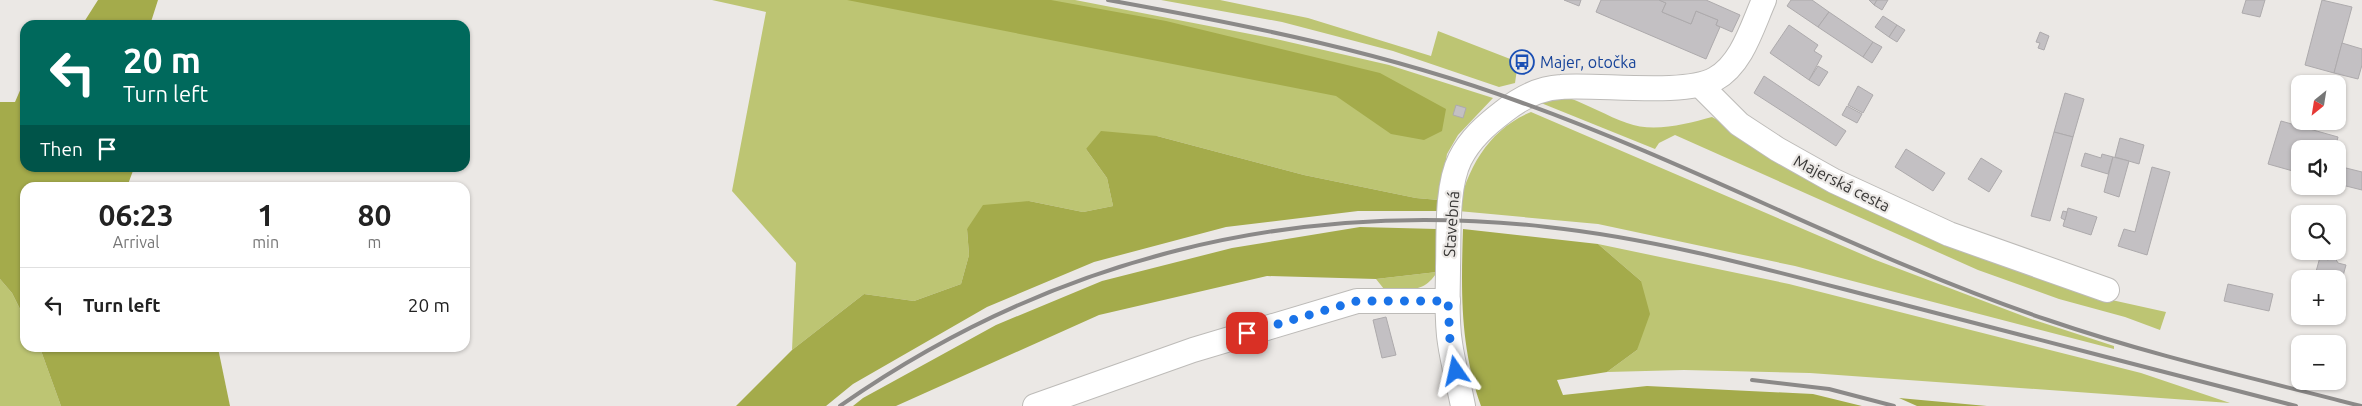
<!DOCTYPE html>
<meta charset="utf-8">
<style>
:root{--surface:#fff;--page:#f6f6f6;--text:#222;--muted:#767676;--line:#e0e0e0}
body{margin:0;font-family:Ubuntu,sans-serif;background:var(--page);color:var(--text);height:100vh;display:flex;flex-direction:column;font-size:19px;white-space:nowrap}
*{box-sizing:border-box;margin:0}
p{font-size:16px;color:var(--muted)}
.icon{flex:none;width:28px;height:28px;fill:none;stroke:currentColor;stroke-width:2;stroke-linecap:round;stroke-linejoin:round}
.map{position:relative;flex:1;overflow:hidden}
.side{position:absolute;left:20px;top:182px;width:450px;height:170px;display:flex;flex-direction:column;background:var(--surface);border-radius:15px;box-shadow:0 1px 4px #0004}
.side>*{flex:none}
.banner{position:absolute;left:20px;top:20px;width:450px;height:152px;border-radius:15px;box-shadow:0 1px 4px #0004;background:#00695c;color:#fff;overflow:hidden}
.needle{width:32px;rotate:210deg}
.fabs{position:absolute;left:2291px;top:75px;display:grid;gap:10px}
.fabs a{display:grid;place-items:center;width:55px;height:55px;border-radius:10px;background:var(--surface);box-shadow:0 1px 4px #0004;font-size:25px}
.pin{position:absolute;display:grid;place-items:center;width:42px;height:42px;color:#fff;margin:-21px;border-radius:10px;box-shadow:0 2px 8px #0006}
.me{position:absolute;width:55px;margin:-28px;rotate:349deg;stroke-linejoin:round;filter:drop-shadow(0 0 4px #0008)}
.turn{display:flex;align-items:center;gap:18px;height:105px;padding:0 20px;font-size:22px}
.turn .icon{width:65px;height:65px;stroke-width:2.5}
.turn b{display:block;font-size:35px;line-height:42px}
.then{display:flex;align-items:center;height:48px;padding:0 20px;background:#0003;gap:10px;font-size:19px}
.eta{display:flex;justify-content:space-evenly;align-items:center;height:85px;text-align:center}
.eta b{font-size:30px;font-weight:700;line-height:35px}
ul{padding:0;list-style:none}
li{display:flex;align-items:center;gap:15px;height:75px;padding:0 20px;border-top:1px solid var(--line)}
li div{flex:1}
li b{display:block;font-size:19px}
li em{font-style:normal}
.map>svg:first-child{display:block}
</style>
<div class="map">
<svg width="2362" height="406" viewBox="0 0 2362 406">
<rect width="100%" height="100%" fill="#ebe8e5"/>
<g fill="#bdc573">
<path d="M 712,0 L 1075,0 L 1276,39 L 1389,65 L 1493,98 L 1458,135 L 1447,154 L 1439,200 L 1416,198 L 1304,175 L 1157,136 L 1086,149 L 1107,178 L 1113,206 L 1083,212 L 1029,201 L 967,229 L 969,255 L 961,284 L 914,301 L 864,294 L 792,350 L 796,263 L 732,191 L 766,12 Z"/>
<path d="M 1161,0 L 1220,0 L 1308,18 L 1431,56 L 1438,31 L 1518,62 L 1515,83 L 1499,87 L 1393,51 L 1282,22 Z"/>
<path d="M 1569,98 C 1589,105 1607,116 1627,123 C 1653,133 1686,124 1712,117 L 1916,231 L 2080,293 L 2166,312 L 2160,330 L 2125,317 L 2059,299 L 1978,270 L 1675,135 L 1659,143 L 1655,149 L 1541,103 L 1549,100 Z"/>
<path d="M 1531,112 L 1873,259 L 2031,319 L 2114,346 L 2114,349 L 1795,266 L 1598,224 L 1458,211 C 1467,168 1489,129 1531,112 Z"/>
<path d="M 1598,244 L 1789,284 L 2141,373 L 2230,403 L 1810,373 L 1684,370 L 1607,372 L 1637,350 L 1641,281 Z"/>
<path d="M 1437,272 C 1424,294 1407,289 1384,289 L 1376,279 Z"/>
<path d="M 0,279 L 12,293 L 25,319 L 25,348 L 40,348 L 61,406 L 0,406 Z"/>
</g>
<g fill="#a4ab4b">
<path d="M 98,0 L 158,0 L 150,25 L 80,25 L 84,22 Z"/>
<path d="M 847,0 L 1051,0 L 1166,21 L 1380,73 L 1446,109 L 1442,131 L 1424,140 L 1391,134 L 1336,96 Z"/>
<path d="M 25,79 L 25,168 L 134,168 L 127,187 L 25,188 L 25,319 L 12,293 L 0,279 L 0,102 L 15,102 Z"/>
<path d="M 1101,131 L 1157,136 L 1304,175 L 1416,198 L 1439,200 L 1439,211 L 1358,211 L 1226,227 L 1094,262 L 987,307 L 853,384 L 826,406 L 736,406 L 792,350 L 864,294 L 914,301 L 961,284 L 969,255 L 967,229 L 983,205 L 1029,201 L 1083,212 L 1113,206 L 1107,178 L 1086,149 Z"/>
<path d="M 1360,227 L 1437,229 L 1437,272 L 1376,279 L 1267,276 L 1099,315 L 896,406 L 853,406 L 863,398 L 996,325 L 1102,281 L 1232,248 Z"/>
<path d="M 1463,229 L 1598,244 L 1641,281 L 1650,314 L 1637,350 L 1607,372 L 1557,380 L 1563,395 L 1647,386 L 1813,394 L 1862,406 L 1481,406 C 1460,346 1461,292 1463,229 Z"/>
<path d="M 40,348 L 218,348 L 230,406 L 61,406 Z"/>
<path d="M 1899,398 L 1987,406 L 1917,406 Z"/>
</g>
<g fill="#c3c0c3" stroke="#adaaac">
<path d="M 1564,0 L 1581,0 L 1579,6 Z"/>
<path d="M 1601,0 L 1659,0 L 1666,3 L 1662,12 L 1691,24 L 1696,11 L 1718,20 L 1716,25 L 1720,27 L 1706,59 L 1596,12 Z"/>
<path d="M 1659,0 L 1706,0 L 1740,15 L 1732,32 L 1716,25 L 1718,20 L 1696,11 L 1691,24 L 1662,12 L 1666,3 Z"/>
<path d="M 1791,0 L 1812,0 L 1829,12 L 1818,27 L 1787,6 Z"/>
<path d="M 1869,0 L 1877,0 L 1874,5 Z"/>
<path d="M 1877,0 L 1888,0 L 1882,10 L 1874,5 Z"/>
<path d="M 2246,0 L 2265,0 L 2260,17 L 2242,13 Z"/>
<path d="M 2322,0 L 2352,7 L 2334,73 L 2305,65 Z"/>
<path d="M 1829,12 L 1873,42 L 1863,57 L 1818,27 Z"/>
<path d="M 1883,16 L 1897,25 L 1889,37 L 1875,27 Z"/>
<path d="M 1789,25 L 1818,45 L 1814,51 L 1822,56 L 1809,80 L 1770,53 Z"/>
<path d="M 1897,25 L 1905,30 L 1897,42 L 1889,37 Z"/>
<path d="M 2040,32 L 2049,36 L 2044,50 L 2038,48 L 2040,43 L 2036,42 Z"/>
<path d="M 1873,42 L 1882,47 L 1872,63 L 1863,57 Z"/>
<path d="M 2342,43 L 2362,49 L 2362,65 L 2358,79 L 2334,73 Z"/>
<path d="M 1818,66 L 1828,72 L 1819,86 L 1809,80 Z"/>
<path d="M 1764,76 L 1846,131 L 1836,146 L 1754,93 Z"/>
<path d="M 1858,86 L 1873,95 L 1863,113 L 1848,105 Z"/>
<path d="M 2065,93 L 2084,99 L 2073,137 L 2054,132 Z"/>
<path d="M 1456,105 L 1466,108 L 1463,118 L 1453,115 Z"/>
<path d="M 1847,106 L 1862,114 L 1857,123 L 1842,115 Z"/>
<path d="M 2281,121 L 2338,137 L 2335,149 L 2300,149 L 2300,173 L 2268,164 Z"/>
<path d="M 2054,132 L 2073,137 L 2050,221 L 2031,216 Z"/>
<path d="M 2120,138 L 2144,145 L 2139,164 L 2115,157 Z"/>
<path d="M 1906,149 L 1945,173 L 1933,191 L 1895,167 Z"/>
<path d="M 2085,153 L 2101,158 L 2102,154 L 2113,157 L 2108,174 L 2081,166 Z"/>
<path d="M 2113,157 L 2129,161 L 2119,197 L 2104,192 Z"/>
<path d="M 1981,158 L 2002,171 L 1989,192 L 1968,179 Z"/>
<path d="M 2338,166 L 2362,172 L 2362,190 L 2338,184 Z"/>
<path d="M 2152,167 L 2170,172 L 2147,255 L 2118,246 L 2124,229 L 2135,232 Z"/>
<path d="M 2068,208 L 2097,217 L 2091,235 L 2063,226 Z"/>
<path d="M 2063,211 L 2067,212 L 2065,220 L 2061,218 Z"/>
<path d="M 2334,256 L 2338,263 L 2346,265 L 2338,294 L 2338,279 L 2314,279 L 2320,257 L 2328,260 Z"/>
<path d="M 2228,284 L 2273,294 L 2269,311 L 2224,301 Z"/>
<path d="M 1386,317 L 1396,355 L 1382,358 L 1373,320 Z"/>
</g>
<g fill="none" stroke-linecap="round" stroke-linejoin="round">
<g stroke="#bdbbb8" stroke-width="26">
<g id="minor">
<path d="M 1700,85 L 1739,124 L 1777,149 L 1834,181 L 1949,234 L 2107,290"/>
<path d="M 1035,406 L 1193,350 L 1357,301 L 1448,301"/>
<path d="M 1463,406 C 1459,385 1453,364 1450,343 C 1446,319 1448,292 1448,267 C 1449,236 1446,187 1460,159 C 1470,139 1486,125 1503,112 C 1519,99 1540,88 1561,87 C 1599,84 1685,96 1715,79 C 1742,64 1752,27 1764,0"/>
</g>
</g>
<use href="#minor" stroke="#fff" stroke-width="24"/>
<g stroke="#8b8988" stroke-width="4">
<path d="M 1108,0 C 1247,25 1387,53 1520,102 C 1699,166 1867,259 2048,320 C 2150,355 2257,379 2361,406"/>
<path d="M 1752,380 L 1829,389 L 1894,406"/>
<path d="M 840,406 C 1050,259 1293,198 1547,227 C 1668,240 1787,275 1905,305 C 2035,339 2166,372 2296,406"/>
</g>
</g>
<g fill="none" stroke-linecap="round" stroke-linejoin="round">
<path stroke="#1a73e8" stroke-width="9" stroke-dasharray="0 16.2" d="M 1247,333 L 1357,301 L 1448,301 L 1450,341 L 1456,371"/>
</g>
<defs>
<g id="bus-ring" transform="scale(1.25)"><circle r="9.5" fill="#ebe8e5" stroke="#1a4fb4" stroke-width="1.5"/><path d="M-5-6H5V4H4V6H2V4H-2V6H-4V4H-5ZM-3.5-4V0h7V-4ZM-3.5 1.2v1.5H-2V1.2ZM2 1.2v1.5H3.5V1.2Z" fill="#1a4fb4"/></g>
</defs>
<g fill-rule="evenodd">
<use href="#bus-ring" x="1522" y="62"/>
</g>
<g text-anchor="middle" stroke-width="4.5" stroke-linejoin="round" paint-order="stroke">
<g font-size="16" fill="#164399" stroke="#ebe8e5" text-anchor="start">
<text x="1540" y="68">Majer, otočka</text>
</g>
<g font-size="16" fill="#363534" stroke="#ebe8e5">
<text transform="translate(1842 183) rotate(27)" y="6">Majerská cesta</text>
<text transform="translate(1451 224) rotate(-86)" y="6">Stavebná</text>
</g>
</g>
</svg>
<div class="fabs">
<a><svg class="needle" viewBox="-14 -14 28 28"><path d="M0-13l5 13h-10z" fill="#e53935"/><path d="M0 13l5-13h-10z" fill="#767676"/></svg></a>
<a><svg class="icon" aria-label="sound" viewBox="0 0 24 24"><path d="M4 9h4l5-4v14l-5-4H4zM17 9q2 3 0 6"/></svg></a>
<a><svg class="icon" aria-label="search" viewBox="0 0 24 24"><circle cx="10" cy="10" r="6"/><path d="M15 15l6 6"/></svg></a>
<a>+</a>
<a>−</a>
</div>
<div class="pin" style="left:1247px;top:333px;background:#d93025"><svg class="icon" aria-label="arrive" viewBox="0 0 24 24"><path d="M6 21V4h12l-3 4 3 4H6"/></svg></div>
<svg class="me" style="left:1456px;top:371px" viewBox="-20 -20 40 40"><path d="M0-17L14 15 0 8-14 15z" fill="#1a73e8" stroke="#fff" stroke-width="4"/></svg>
<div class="banner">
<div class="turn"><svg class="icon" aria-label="left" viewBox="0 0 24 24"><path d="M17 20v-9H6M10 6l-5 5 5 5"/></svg><div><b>20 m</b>Turn left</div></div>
<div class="then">Then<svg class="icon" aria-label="arrive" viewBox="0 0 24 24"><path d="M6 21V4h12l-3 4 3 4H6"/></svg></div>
</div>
<section class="side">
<div class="eta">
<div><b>06:23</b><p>Arrival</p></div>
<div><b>1</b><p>min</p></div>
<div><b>80</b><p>m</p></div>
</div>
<ul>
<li><svg class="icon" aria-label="left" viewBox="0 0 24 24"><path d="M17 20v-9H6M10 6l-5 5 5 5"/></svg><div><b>Turn left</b></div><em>20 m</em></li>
</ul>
</section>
</div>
